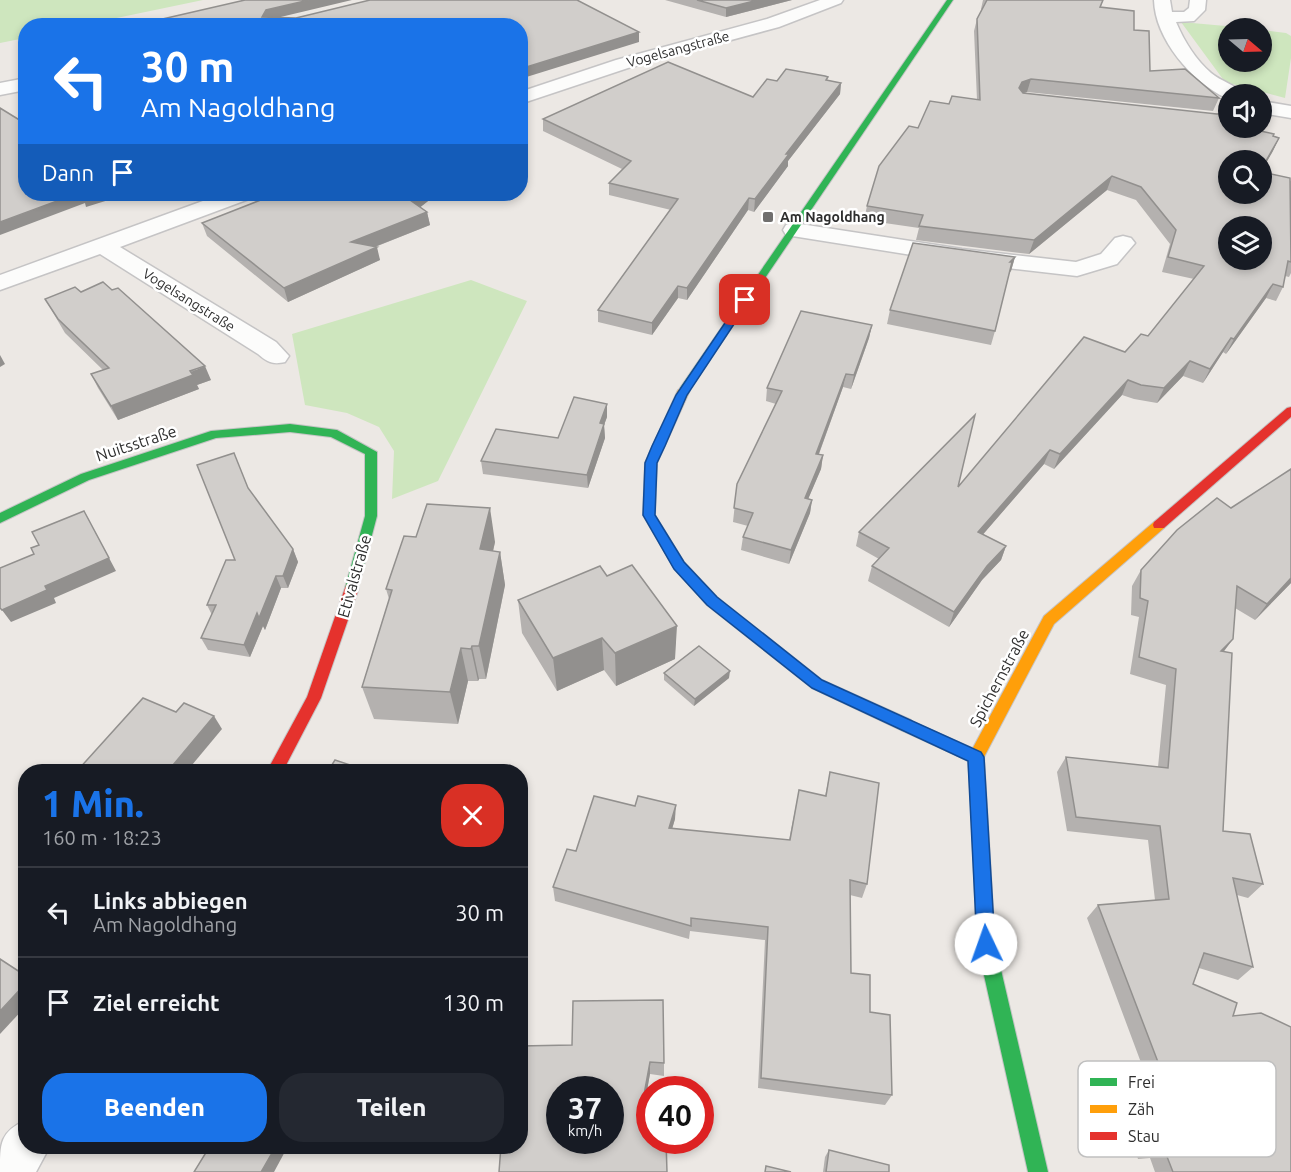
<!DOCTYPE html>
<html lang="de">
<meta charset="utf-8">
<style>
:root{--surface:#171b24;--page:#242831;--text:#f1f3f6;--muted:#9ea1a6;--line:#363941;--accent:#1a73e8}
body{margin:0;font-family:Ubuntu,sans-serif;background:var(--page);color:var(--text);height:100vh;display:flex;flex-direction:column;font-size:22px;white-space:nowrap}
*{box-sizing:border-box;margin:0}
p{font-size:20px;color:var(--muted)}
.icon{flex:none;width:33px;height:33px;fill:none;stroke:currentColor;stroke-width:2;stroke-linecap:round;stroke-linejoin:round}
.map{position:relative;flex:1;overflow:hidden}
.panel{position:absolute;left:18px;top:764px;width:510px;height:390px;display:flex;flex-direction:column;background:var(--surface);border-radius:24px;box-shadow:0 3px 9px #0003}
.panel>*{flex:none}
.hud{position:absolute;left:18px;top:18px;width:510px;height:183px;border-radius:24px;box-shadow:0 3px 9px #0003;background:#1a73e8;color:#fff;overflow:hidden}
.needle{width:39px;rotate:109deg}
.fabs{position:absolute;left:1218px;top:18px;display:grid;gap:12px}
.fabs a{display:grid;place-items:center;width:54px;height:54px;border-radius:50%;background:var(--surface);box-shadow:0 3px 9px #0003;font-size:30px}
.speed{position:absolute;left:546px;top:1076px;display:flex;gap:12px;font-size:30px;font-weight:700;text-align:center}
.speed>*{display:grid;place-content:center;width:78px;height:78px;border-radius:50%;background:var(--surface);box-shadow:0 3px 9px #0003;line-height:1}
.speed small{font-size:15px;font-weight:400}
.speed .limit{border:9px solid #d22;background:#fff;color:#111}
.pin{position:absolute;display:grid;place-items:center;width:51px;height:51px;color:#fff;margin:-26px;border-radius:12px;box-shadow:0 3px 9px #0006}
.me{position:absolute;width:66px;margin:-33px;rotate:357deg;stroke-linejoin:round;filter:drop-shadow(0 0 4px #0008)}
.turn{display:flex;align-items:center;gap:21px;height:126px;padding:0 24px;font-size:27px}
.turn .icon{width:78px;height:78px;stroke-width:2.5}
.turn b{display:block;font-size:42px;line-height:51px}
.then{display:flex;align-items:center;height:57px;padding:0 24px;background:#0003;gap:12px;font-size:22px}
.round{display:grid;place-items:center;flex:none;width:63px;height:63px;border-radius:24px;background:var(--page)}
.headline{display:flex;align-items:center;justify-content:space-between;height:102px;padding:0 24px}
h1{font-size:36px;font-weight:800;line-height:45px;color:var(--accent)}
.cta{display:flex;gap:12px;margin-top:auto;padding:12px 24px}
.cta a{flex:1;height:69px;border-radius:24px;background:var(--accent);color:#fff;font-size:24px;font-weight:800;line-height:69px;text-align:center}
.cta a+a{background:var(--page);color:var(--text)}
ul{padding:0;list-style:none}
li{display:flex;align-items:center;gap:18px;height:90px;padding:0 24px;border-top:2px solid var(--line)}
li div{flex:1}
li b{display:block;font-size:22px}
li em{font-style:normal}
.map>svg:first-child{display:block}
</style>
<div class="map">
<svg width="1291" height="1172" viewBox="0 0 1291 1172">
<rect width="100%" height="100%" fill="#ece8e4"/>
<g fill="#cee6be">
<path d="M 0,0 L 203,0 L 83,25 L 26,26 L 25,38 L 0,43 Z"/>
<path d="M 1181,22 L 1248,28 L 1228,28 L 1228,62 L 1262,62 L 1262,30 L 1286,33 L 1291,36 L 1291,58 L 1285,98 L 1225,82 Z"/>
<path d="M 471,280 L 527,301 L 438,481 L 392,499 L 394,451 L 379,427 L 347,413 L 305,405 L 292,334 Z"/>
</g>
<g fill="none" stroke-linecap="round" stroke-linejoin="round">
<g stroke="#c5c4c5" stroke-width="3">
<g id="street">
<path d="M 820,0 L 843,0 L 841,3 L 779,27 L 628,68 L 520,104 L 520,92 L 616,60 L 767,19 Z"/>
<path d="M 1154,0 L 1170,0 L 1172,12 L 1184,12 L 1189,8 L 1190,0 L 1206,0 L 1205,10 L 1194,21 L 1176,22 C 1184,41 1196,60 1211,73 C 1220,81 1237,85 1242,94 L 1228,94 L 1228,99 L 1226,98 C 1192,82 1155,39 1154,0 Z"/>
<path d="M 26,78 L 26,90 L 0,95 L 0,83 Z"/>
<path d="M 1262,101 L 1291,106 L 1291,118 L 1262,113 Z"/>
<path d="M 222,194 L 252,194 L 249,199 L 120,247 L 276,342 L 289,356 L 285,362 C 273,365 267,362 258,354 L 100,254 L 0,290 L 0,275 Z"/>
<path d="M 794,223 L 962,249 L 1076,262 L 1101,254 L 1115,238 L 1123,236 L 1131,238 L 1135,243 L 1117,264 L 1077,276 L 962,263 L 786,235 L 783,230 L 786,225 Z"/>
<path d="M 26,1120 L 26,1146 L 50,1146 L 36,1172 L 0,1172 C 0,1143 0,1132 26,1120 Z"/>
</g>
</g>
<g stroke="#c5c4c5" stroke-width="2">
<g id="fast">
<path d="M 947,0 L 953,0 L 688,392 L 680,392 L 680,388 Z"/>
<path d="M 290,424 L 337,430 L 377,452 L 377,516 L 357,592 L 347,592 L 345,588 L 365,516 L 365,454 L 331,437 L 290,432 L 216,438 L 89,480 L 0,523 L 0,513 L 81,474 L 211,431 Z"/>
<path d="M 906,719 L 981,752 L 984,757 L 981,762 L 976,764 L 971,762 L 901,730 L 898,725 L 901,720 Z"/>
<path d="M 979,800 L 985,802 L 987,807 L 995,944 L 1048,1172 L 1028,1172 L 977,944 L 971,807 L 973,802 Z"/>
</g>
</g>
<g stroke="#c5c4c5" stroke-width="2">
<g id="slow">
<path d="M 684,386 L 690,390 L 657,463 L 655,515 L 684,562 L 717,597 L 822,680 L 911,720 L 914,725 L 911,730 L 906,731 L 901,730 L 812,688 L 707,605 L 674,568 L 643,515 L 645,463 L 678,390 Z"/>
<path d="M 1159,520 L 1164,522 L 1165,525 L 1164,528 L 1054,624 L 984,757 L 987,807 L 985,812 L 979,814 L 973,812 L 971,807 L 968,757 L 1044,616 L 1154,522 Z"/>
</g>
</g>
<g stroke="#c5c4c5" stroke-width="2">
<g id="jam">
<path d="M 1291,407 L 1291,417 L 1164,528 L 1154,528 L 1153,525 L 1154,522 L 1287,408 Z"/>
<path d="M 352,583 L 357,584 L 359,588 L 321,698 L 283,771 L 267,771 L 307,697 L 345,588 L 347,584 Z"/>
</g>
</g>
<use href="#street" fill="#fcfcfb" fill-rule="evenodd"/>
<use href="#fast" fill="#30b455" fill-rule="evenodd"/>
<use href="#slow" fill="#ff9f0a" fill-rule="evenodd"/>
<use href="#jam" fill="#e5322d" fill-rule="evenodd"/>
</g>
<g fill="#b4b1af">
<path d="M 665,0 L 792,0 L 726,17 Z"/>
<path d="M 983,0 L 1103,0 L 1101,7 L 1134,30 L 1150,71 L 1219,98 L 1213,111 L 1027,92 L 1023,93 L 1256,130 L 1279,138 L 1262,170 L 1262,160 L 1228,160 L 1291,181 L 1291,273 L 1289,277 L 1285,276 L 1283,287 L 1276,301 L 1266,298 L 1226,354 L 1223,352 L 1203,383 L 1183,376 L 1157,403 L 1134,399 L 1122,395 L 1054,469 L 1044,464 L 983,534 L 1006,546 L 1001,560 L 982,580 L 949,627 L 868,581 L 872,566 L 879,559 L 856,546 L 859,532 L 958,487 L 1125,352 L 1148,336 L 1194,279 L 1162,272 L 1170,244 L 1136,200 L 1107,190 L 1029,254 L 916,240 L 919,228 L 864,220 L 867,206 L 918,128 L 949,104 L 977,100 L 974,31 L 977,19 L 982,9 L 981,9 Z"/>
<path d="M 827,80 L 841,83 L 840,94 L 788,161 L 788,166 L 754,212 L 748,210 L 687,300 L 678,298 L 652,335 L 598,322 L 598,310 L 671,210 L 609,195 L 609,183 L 622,169 L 543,131 L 543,119 L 753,97 L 777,81 Z"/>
<path d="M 276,194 L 437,194 L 420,207 L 427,212 L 430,225 L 375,247 L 380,260 L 288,302 L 207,236 L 202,223 Z"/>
<path d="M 1015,257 L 1011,271 L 1009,272 L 995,331 L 991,345 L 887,324 L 890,310 Z"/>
<path d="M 81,292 L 211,380 L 197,385 L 199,389 L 118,420 L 98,388 L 91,374 L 103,370 L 65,333 L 45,299 Z"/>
<path d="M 872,325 L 869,338 L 851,389 L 843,387 L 819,454 L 823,455 L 821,469 L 808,499 L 812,500 L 810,513 L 789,564 L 741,550 L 743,537 L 748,526 L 733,522 L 737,484 L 776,404 L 766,401 L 767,388 Z"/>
<path d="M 607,404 L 607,417 L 604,425 L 605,438 L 588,488 L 483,474 L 481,461 L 558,438 Z"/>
<path d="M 248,488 L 293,549 L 298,562 L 288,588 L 281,588 L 265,630 L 263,626 L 250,657 L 208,650 L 201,638 L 212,615 L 207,605 L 235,560 Z"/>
<path d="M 495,542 L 493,551 L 500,552 L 505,585 L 486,679 L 479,679 L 478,681 L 468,681 L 458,724 L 374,719 L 362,687 L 389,599 L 386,589 Z"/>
<path d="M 1141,570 L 1291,583 L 1255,620 L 1235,608 L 1233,639 L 1224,651 L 1223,831 L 1263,884 L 1248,898 L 1237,895 L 1253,967 L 1238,980 L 1199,968 L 1193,984 L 1233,1016 L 1291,1172 L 1155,1172 L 1150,1158 L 1138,1159 L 1116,1096 L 1129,1086 L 1149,1084 L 1087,918 L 1098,905 L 1155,900 L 1148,840 L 1067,831 L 1057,772 L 1066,757 L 1158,767 L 1166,685 L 1130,674 L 1139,617 L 1131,615 L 1132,586 Z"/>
<path d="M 607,576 L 675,659 L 616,686 L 604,670 L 557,691 L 522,633 L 518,600 Z"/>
<path d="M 664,673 L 729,678 L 694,706 L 664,680 Z"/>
<path d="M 830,772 L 867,884 L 862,898 L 850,895 L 851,973 L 870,1012 L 892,1095 L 885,1105 L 758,1088 L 765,940 L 690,931 L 689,939 L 555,901 L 553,887 L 576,851 L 675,819 L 672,829 L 789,840 L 799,790 L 825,796 Z"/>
<path d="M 520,1046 L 664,1063 L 664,1076 L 650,1074 L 645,1101 Z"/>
<path d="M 829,1150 L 889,1172 L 823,1172 L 825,1157 Z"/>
</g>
<g fill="#92908e">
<path d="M 309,0 L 352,0 L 268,20 L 262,17 L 266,10 Z"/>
<path d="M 758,0 L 792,0 L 726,17 L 726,8 Z"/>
<path d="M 639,32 L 639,42 L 520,79 L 520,69 Z"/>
<path d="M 1031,79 L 1027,92 L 1018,95 L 1019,88 L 1022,82 Z"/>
<path d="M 841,83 L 840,94 L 788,161 L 788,166 L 754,212 L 755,199 L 786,154 Z"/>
<path d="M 1279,138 L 1273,151 L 1262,170 L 1262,168 Z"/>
<path d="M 1112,176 L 1107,190 L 1029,254 L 1034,240 Z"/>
<path d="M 76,194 L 128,194 L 86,207 L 85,203 L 0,235 L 0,222 Z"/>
<path d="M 419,194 L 437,194 L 413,213 L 410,200 Z"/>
<path d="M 749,198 L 748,210 L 687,300 L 687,288 Z"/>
<path d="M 427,212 L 430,225 L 354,255 L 351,242 Z"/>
<path d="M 377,247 L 380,260 L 288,302 L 284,288 Z"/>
<path d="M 1015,257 L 1011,271 L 1006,276 L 1010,262 Z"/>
<path d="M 1273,284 L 1266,298 L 1226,354 L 1234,339 Z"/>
<path d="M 678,286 L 678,298 L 652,335 L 652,323 Z"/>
<path d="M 872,325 L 869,338 L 851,389 L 854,375 Z"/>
<path d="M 1231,338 L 1223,352 L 1203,383 L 1210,369 Z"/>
<path d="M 0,355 L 5,364 L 0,367 Z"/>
<path d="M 1190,361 L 1183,376 L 1157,403 L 1164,388 Z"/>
<path d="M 205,366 L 211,380 L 197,385 L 199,389 L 118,420 L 111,406 Z"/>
<path d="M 846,374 L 843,387 L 814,467 L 816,454 Z"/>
<path d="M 1128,380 L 1122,395 L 1054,469 L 1060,454 Z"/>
<path d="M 607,404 L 607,417 L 604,425 L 605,438 L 588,488 L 587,475 L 600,423 Z"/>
<path d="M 1050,450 L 1044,464 L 973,546 L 978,532 Z"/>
<path d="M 823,455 L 821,469 L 803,511 L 805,498 Z"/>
<path d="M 812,500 L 810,513 L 789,564 L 791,550 Z"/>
<path d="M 490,508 L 495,542 L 486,582 L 480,549 Z"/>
<path d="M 84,511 L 116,571 L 54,598 L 56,603 L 11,622 L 2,610 L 45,586 Z"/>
<path d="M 1006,546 L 1001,560 L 982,580 L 949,627 L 954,612 L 987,566 Z"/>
<path d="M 293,549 L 298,562 L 288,588 L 283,576 Z"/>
<path d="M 500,552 L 505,585 L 486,679 L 479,646 Z"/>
<path d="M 276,576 L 281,588 L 265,630 L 263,626 L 250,657 L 244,645 L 257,613 Z"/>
<path d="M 1291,578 L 1291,583 L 1255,620 L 1267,604 Z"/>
<path d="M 677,626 L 675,659 L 616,686 L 615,653 Z"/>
<path d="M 602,638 L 604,670 L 557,691 L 553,658 Z"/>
<path d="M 1233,639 L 1221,655 L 1221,651 Z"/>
<path d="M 472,646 L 479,679 L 478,681 L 471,649 Z"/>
<path d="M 461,648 L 468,681 L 458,724 L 450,692 Z"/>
<path d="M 730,671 L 729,678 L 694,706 L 695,699 Z"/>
<path d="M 214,716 L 222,729 L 187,771 L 168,771 Z"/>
<path d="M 676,805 L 675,819 L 668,842 L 669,828 Z"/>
<path d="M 26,983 L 26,1006 L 0,1034 L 0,1011 Z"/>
<path d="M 650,1062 L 650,1074 L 643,1112 L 643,1100 Z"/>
<path d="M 276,1146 L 288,1146 L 274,1172 L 261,1172 Z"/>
</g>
<g fill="#d1cecb" stroke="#92908e" stroke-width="1.5" fill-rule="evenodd">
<path d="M 245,0 L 309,0 L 266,10 L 262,17 L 296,18 L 370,0 L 577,0 L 639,32 L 520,69 L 520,26 L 132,26 Z"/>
<path d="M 697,0 L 758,0 L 726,8 Z"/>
<path d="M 987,0 L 1103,0 L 1100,7 L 1134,11 L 1134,30 L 1149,31 L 1150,71 L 1185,69 L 1219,98 L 1031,79 L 1022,82 L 1019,88 L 1023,93 L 1217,114 L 1228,113 L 1228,128 L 1253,128 L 1256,130 L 1274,134 L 1273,136 L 1279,138 L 1262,168 L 1262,160 L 1228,160 L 1228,194 L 1262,194 L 1262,172 L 1290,178 L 1291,262 L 1288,261 L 1283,287 L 1273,284 L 1234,339 L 1231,338 L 1210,369 L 1190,361 L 1164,388 L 1141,385 L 1128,380 L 1060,454 L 1050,450 L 978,532 L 1006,546 L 987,566 L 954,612 L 872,566 L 889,548 L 859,532 L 975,415 L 958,487 L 1084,337 L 1125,352 L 1141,334 L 1148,336 L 1204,266 L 1168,257 L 1176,230 L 1141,187 L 1112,176 L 1034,240 L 919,226 L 923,215 L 867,206 L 879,166 L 909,126 L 918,128 L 930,101 L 949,104 L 952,96 L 980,100 L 977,19 ZM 1228,226 L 1262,226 L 1262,260 L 1228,260 Z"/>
<path d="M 668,62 L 753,97 L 767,79 L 777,81 L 786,69 L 825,76 L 828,77 L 826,80 L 841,83 L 786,154 L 789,154 L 755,199 L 749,198 L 687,288 L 678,286 L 652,323 L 598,310 L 678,199 L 609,183 L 631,161 L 543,119 Z"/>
<path d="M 0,108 L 26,124 L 26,194 L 76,194 L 0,222 Z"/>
<path d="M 276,194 L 419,194 L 410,200 L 427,212 L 351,242 L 377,247 L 284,288 L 202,223 Z"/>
<path d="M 913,243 L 1015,257 L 1010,262 L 1012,262 L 995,331 L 890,310 Z"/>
<path d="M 103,282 L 112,290 L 118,288 L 205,366 L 190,371 L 193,375 L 111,406 L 91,374 L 109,368 L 58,319 L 45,299 L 75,287 L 81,292 Z"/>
<path d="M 801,311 L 872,325 L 854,375 L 846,374 L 816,454 L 823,455 L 805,498 L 812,500 L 791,550 L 743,537 L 753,513 L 734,508 L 737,484 L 782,391 L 767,388 Z"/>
<path d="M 574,397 L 607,404 L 600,423 L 604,424 L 587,475 L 481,461 L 496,429 L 558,438 Z"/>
<path d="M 234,453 L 248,488 L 293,549 L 283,576 L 276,576 L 259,618 L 257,613 L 244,645 L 201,638 L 216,605 L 207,605 L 226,560 L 235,560 L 197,465 Z"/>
<path d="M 1291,469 L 1291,578 L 1267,604 L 1237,586 L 1233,639 L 1221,651 L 1232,653 L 1223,831 L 1250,834 L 1263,884 L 1233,878 L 1253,967 L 1204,953 L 1193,984 L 1237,1003 L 1233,1016 L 1261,1013 L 1291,1027 L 1291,1172 L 1173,1172 L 1164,1149 L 1152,1150 L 1129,1086 L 1166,1083 L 1098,905 L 1169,899 L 1160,826 L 1076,817 L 1066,757 L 1168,768 L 1176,669 L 1139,657 L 1148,601 L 1140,598 L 1141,570 L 1177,530 L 1217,498 L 1231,508 Z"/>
<path d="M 427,504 L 490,508 L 480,549 L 500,552 L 479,646 L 472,646 L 471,649 L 461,648 L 450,692 L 362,687 L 392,590 L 386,589 L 404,536 L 416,537 Z"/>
<path d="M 84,511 L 109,558 L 45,586 L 47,590 L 2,610 L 0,608 L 0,568 L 34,554 L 31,548 L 39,545 L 32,532 Z"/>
<path d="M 632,565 L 677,626 L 615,653 L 602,638 L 553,658 L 518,600 L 600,566 L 607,576 Z"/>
<path d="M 699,646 L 730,671 L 695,699 L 664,673 Z"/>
<path d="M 143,698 L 176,712 L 184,703 L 214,716 L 168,771 L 77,771 Z"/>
<path d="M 335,760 L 368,771 L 328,771 Z"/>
<path d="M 830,772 L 879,783 L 867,884 L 850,880 L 851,973 L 870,975 L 870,1012 L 890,1015 L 892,1095 L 761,1078 L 768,927 L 691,918 L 691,926 L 553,887 L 567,849 L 576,851 L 594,796 L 635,806 L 638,796 L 676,805 L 669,828 L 790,840 L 799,790 L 826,796 Z"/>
<path d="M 0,959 L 26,976 L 26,983 L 0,1011 Z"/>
<path d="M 663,1000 L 664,1063 L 650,1062 L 643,1100 L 650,1102 L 650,1140 L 666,1140 L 667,1172 L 499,1172 L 501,1146 L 520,1146 L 520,1046 L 572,1045 L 573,1001 ZM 560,1089 L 610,1089 L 610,1140 L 560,1140 Z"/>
<path d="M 210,1146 L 276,1146 L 261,1172 L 194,1172 Z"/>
<path d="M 829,1150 L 889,1165 L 889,1172 L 826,1172 Z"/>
<path d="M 766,1166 L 791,1172 L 765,1172 Z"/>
</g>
<path fill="#1a73e8" stroke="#114b97" stroke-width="1.5" d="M 745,297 L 750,300 L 687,395 L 665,446 L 657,463 L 655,515 L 684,562 L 717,597 L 822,680 L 981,752 L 984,757 L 995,944 L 993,950 L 986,952 L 980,950 L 977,944 L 968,761 L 812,688 L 707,605 L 674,569 L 643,515 L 645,463 L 652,446 L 676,395 L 742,298 Z"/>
<rect fill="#706f6e" stroke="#fff" stroke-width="2" x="762" y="211" width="12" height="12" rx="3"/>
<g text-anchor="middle" stroke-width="5" stroke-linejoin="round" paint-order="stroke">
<g font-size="14" fill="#2e2e2e" stroke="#fff">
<text transform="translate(678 49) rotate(-15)" y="5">Vogelsangstraße</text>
<text transform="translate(189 300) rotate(32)" y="5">Vogelsangstraße</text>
</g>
<g font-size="14" font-weight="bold" fill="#2e2e2e" stroke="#fff" text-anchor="start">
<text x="780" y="222">Am Nagoldhang</text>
</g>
<g font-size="16" fill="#2e2e2e" stroke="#fff">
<text transform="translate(136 443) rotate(-18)" y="6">Nuitsstraße</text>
<text transform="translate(354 576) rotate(-74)" y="6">Etivalstraße</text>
<text transform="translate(999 678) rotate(-62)" y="6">Spichernstraße</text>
</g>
</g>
<rect x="1078" y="1061" width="198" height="96" rx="9" fill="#fff" stroke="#c0c0c0" stroke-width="1.5"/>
<rect x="1090" y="1078" width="27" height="8" fill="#30b455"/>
<rect x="1090" y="1105" width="27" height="8" fill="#ff9f0a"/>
<rect x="1090" y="1132" width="27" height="8" fill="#e5322d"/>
<g font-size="16" fill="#2e2e2e">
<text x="1128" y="1088">Frei</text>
<text x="1128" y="1115">Zäh</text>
<text x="1128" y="1142">Stau</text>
</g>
</svg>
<div class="fabs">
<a><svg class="needle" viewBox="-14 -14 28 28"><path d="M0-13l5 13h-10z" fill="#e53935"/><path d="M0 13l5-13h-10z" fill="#9ea1a6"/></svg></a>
<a><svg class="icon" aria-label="sound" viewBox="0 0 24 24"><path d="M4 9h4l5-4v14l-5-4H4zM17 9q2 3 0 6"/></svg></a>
<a><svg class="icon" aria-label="search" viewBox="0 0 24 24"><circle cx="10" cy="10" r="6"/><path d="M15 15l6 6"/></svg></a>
<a><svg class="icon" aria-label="layers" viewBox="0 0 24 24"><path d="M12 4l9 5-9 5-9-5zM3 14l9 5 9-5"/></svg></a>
</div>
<div class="speed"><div>37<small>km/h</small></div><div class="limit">40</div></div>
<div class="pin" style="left:745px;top:300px;background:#d93025"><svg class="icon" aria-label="arrive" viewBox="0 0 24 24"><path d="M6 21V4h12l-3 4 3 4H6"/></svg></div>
<svg class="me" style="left:986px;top:944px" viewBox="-20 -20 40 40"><circle r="19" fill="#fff"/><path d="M0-13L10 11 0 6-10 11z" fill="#1a73e8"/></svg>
<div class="hud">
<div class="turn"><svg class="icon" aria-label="left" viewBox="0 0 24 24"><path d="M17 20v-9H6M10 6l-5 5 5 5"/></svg><div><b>30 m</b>Am Nagoldhang</div></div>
<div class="then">Dann<svg class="icon" aria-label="arrive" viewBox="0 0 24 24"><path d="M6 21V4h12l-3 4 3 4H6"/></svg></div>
</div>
<section class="panel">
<div class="headline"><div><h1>1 Min.</h1><p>160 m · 18:23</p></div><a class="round" style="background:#d93025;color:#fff"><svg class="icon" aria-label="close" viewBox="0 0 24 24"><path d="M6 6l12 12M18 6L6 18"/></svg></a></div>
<ul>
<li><svg class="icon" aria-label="left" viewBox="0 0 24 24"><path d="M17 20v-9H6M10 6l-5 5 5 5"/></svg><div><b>Links abbiegen</b><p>Am Nagoldhang</p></div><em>30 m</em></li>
<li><svg class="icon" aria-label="arrive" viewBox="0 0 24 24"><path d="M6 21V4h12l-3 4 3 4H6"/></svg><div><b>Ziel erreicht</b></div><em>130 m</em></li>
</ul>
<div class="cta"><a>Beenden</a><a>Teilen</a></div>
</section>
</div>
